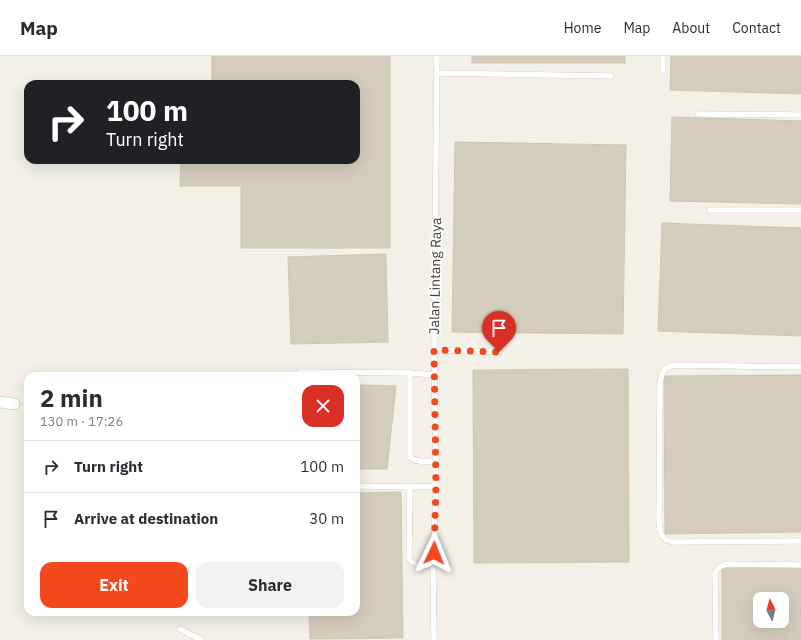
<!DOCTYPE html>
<meta charset="utf-8">
<style>
:root{--surface:#fff;--page:#f2f2f3;--text:#2b2b33;--muted:#7c7c81;--line:#e1e1e2;--accent:#f3491d}
body{margin:0;font-family:"IBM Plex Sans",sans-serif;background:var(--page);color:var(--text);height:100vh;display:flex;flex-direction:column;font-size:15px;white-space:nowrap}
*{box-sizing:border-box;margin:0}
p{font-size:13px;color:var(--muted)}
.icon{flex:none;width:22px;height:22px;fill:none;stroke:currentColor;stroke-width:2;stroke-linecap:round;stroke-linejoin:round}
.map{position:relative;flex:1;overflow:hidden}
.drawer{position:absolute;left:24px;top:316px;width:336px;height:244px;display:flex;flex-direction:column;background:var(--surface);border-radius:12px;box-shadow:0 4px 16px #0002}
.drawer>*{flex:none}
.guide{position:absolute;left:24px;top:24px;width:336px;height:84px;border-radius:12px;box-shadow:0 4px 16px #0002;background:#202124;color:#fff;overflow:hidden}
.needle{width:26px;rotate:354deg}
.buttons{position:absolute;left:753px;top:536px;display:grid;gap:8px}
.buttons a{display:grid;place-items:center;width:36px;height:36px;border-radius:8px;background:var(--surface);box-shadow:0 4px 16px #0002;font-size:20px}
.pin{position:absolute;display:grid;place-items:center;width:34px;height:34px;color:#fff;margin:-41px -17px;border-radius:50% 50% 50% 0;rotate:-45deg;box-shadow:0 0 4px #0007}
.pin .icon{rotate:45deg}
.me{position:absolute;width:44px;margin:-22px;rotate:2deg;stroke-linejoin:round;filter:drop-shadow(0 0 3px #0008)}
.turn{display:flex;align-items:center;gap:14px;height:84px;padding:0 16px;font-size:18px}
.turn .icon{width:52px;height:52px;stroke-width:2.5}
.turn b{display:block;font-size:28px;line-height:34px}
.round{display:grid;place-items:center;flex:none;width:42px;height:42px;border-radius:12px;background:var(--page)}
.summary{display:flex;align-items:center;justify-content:space-between;height:68px;padding:0 16px}
h1{font-size:24px;font-weight:700;line-height:30px}
.action{display:flex;gap:8px;margin-top:auto;padding:8px 16px}
.action a{flex:1;height:46px;border-radius:12px;background:var(--accent);color:#fff;font-size:16px;font-weight:700;line-height:46px;text-align:center}
.action a+a{background:var(--page);color:var(--text)}
ul{padding:0;list-style:none}
li{display:flex;align-items:center;gap:12px;height:52px;padding:0 16px;border-top:1px solid var(--line)}
li div{flex:1}
li b{display:block;font-size:15px}
li em{font-style:normal}
header{display:flex;align-items:center;gap:24px;box-sizing:border-box;height:56px;padding:0 20px;background:var(--surface);border-bottom:1px solid var(--line)}
header strong{font-size:19px}
nav{display:flex;gap:22px;margin-inline-start:auto;font-size:14px}
.map>svg:first-child{display:block}
</style>
<header>
<strong>Map</strong>
<nav><a>Home</a><a>Map</a><a>About</a><a>Contact</a></nav>
</header>
<div class="map">
<svg width="801" height="584" viewBox="0 0 801 584">
<rect width="100%" height="100%" fill="#f3f0e7"/>
<g fill="#d4ccbc" stroke="#cfc4b0" fill-rule="evenodd">
<path d="M 212,0 L 390,0 L 390,192 L 241,192 L 241,130 L 180,130 L 181,104 L 356,104 L 356,28 L 212,28 Z"/>
<rect x="472" y="0" width="153" height="7"/>
<path d="M 671,0 L 801,0 L 801,38 L 670,34 Z"/>
<path d="M 672,61 L 801,65 L 801,148 L 670,145 Z"/>
<path d="M 455,86 L 626,89 L 623,278 L 452,276 Z"/>
<path d="M 662,167 L 801,172 L 801,280 L 658,275 Z"/>
<path d="M 386,198 L 388,286 L 291,288 L 288,201 Z"/>
<path d="M 628,313 L 629,506 L 474,507 L 473,314 Z"/>
<path d="M 801,319 L 801,476 L 665,478 L 664,320 Z"/>
<path d="M 356,329 L 396,330 L 387,413 L 356,413 Z"/>
<path d="M 401,436 L 403,582 L 310,583 L 309,556 L 356,556 L 356,437 Z"/>
<path d="M 722,512 L 801,512 L 801,584 L 722,584 ZM 760,543 L 782,543 L 782,565 L 760,565 Z"/>
</g>
<g fill="none" stroke-linecap="round" stroke-linejoin="round">
<g stroke="#c1bbac" stroke-width="6">
<g id="service">
<path d="M 663,14 L 663,0"/>
<path d="M 437,17 L 611,20"/>
<path d="M 698,58 L 801,59"/>
<path d="M 710,154 L 801,154"/>
<path d="M 434,294 L 499,296"/>
<path d="M 801,311 L 679,309 C 664,310 662,313 660,328 L 659,465 C 660,478 660,484 674,486 L 801,485"/>
<path d="M 299,316 L 410,317 L 410,401 C 415,407 428,405 436,405"/>
<path d="M 410,317 L 435,319"/>
<path d="M 356,430 L 410,431 L 409,502 C 413,511 425,509 433,510"/>
<path d="M 410,431 L 436,430"/>
<path d="M 180,573 L 201,584"/>
<path d="M 434,584 L 433,510 L 436,430 L 434,294 L 437,0"/>
<path d="M 716,584 L 715,517 C 719,510 723,508 730,508 L 801,509"/>
</g>
</g>
<g stroke="#c1bbac" stroke-width="12">
<path id="minor" d="M 0,346 L 14,348"/>
</g>
<use href="#service" stroke="#fff" stroke-width="5.5"/>
<use href="#minor" stroke="#fff" stroke-width="11"/>
</g>
<g fill="none" stroke-linecap="round" stroke-linejoin="round">
<path stroke="#f3491d" stroke-width="7" stroke-dasharray="0 12.6" d="M 434,497 L 436,430 L 434,294 L 499,296"/>
</g>
<g text-anchor="middle" stroke-width="3.5" stroke-linejoin="round" paint-order="stroke">
<g font-size="14" fill="#454036" stroke="#fff">
<text transform="translate(435 220) rotate(-89)" y="5">Jalan Lintang Raya</text>
</g>
</g>
</svg>
<div class="buttons">
<a><svg class="needle" viewBox="-14 -14 28 28"><path d="M0-13l5 13h-10z" fill="#e53935"/><path d="M0 13l5-13h-10z" fill="#7c7c81"/></svg></a>
</div>
<div class="pin" style="left:499px;top:296px;background:#d93025"><svg class="icon" aria-label="arrive" viewBox="0 0 24 24"><path d="M6 21V4h12l-3 4 3 4H6"/></svg></div>
<svg class="me" style="left:434px;top:497px" viewBox="-20 -20 40 40"><path d="M0-17L14 15 0 8-14 15z" fill="#f3491d" stroke="#fff" stroke-width="4"/></svg>
<div class="guide">
<div class="turn"><svg class="icon" aria-label="right" viewBox="0 0 24 24"><path d="M7 20v-9h11M14 6l5 5-5 5"/></svg><div><b>100 m</b>Turn right</div></div>
</div>
<section class="drawer">
<div class="summary"><div><h1>2 min</h1><p>130 m · 17:26</p></div><a class="round" style="background:#d93025;color:#fff"><svg class="icon" aria-label="close" viewBox="0 0 24 24"><path d="M6 6l12 12M18 6L6 18"/></svg></a></div>
<ul>
<li><svg class="icon" aria-label="right" viewBox="0 0 24 24"><path d="M7 20v-9h11M14 6l5 5-5 5"/></svg><div><b>Turn right</b></div><em>100 m</em></li>
<li><svg class="icon" aria-label="arrive" viewBox="0 0 24 24"><path d="M6 21V4h12l-3 4 3 4H6"/></svg><div><b>Arrive at destination</b></div><em>30 m</em></li>
</ul>
<div class="action"><a>Exit</a><a>Share</a></div>
</section>
</div>
